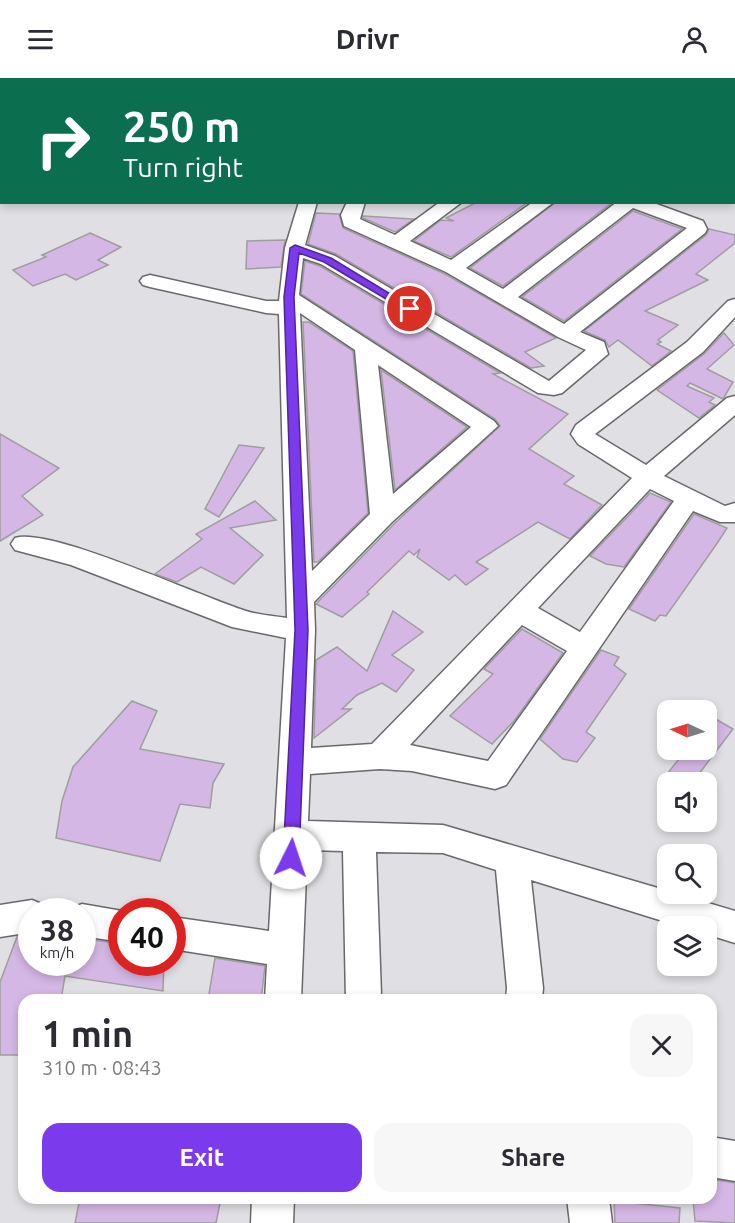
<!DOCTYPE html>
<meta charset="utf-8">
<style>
:root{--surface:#fff;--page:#f7f7f7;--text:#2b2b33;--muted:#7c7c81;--accent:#7c3aed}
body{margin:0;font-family:Ubuntu,sans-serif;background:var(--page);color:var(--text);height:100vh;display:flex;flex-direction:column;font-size:22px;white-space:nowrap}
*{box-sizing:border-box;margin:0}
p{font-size:20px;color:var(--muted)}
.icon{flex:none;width:33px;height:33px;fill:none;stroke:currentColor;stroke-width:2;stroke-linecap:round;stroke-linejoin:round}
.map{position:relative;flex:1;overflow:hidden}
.side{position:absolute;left:18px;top:916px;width:699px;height:210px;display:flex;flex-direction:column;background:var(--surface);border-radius:18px;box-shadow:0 3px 9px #0003}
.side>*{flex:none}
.top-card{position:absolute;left:0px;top:0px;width:735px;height:126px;box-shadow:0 3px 9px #0003;background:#0b6e4f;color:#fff;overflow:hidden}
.needle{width:39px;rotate:274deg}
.controls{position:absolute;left:657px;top:622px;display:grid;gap:12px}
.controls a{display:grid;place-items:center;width:60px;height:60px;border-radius:12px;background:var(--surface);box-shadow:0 3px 9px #0003;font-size:30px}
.speed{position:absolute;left:18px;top:820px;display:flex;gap:12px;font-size:30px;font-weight:700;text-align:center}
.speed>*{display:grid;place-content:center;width:78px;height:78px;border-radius:50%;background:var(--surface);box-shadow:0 3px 9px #0003;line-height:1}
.speed small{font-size:15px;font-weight:400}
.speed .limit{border:9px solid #d22;background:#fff;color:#111}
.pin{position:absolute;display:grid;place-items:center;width:51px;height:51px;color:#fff;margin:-26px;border:3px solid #fff;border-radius:50%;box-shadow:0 2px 6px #0007}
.me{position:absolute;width:66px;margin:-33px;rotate:4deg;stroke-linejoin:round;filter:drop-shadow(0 0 4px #0008)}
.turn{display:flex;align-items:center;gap:21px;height:126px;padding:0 24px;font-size:27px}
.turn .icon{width:78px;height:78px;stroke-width:2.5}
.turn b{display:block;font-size:42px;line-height:51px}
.round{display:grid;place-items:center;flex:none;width:63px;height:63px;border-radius:18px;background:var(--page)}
.summary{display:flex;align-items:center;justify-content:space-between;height:102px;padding:0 24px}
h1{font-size:36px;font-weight:600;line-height:45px}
.action{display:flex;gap:12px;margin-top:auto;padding:12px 24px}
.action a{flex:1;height:69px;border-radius:18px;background:var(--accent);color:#fff;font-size:24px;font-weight:600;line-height:69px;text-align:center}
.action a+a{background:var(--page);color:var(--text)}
header{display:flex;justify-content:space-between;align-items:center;height:78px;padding:0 24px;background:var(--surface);font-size:27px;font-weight:600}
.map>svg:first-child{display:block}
</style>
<header><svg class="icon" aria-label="menu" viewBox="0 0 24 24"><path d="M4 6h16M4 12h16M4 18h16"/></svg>Drivr<svg class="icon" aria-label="person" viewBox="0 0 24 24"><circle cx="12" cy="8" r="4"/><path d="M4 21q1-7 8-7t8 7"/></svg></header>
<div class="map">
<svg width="735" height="1145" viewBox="0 0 735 1145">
<rect width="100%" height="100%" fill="#e0dfe3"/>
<g fill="#d5b7e5" stroke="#9f9da0" stroke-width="1.5">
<path d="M 477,124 L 528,124 L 451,179 L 414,163 L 441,142 L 454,143 L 446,140 Z"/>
<path d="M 556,124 L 613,124 L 503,208 L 470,190 Z"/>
<path d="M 633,133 L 682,151 L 564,243 L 522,219 Z"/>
<path d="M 316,135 L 339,136 L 343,150 L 445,196 L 556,260 L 525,274 L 544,288 L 531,290 L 336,176 L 308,166 Z"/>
<path d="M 363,138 L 414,141 L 395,154 L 363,140 Z"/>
<path d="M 709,151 L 735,157 L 735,165 L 696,196 L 708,202 L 645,233 L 678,247 L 658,262 L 661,264 L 657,266 L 671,273 L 652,288 L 618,262 L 609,269 L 605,262 L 584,253 L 706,157 Z"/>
<path d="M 90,155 L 121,169 L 98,182 L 108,187 L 76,202 L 65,196 L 33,208 L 13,192 L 46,179 L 42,177 Z"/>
<path d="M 285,162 L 281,189 L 246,191 L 247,163 Z"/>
<path d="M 305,183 L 320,188 L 500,295 L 493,296 L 568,336 L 529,371 L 574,398 L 564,406 L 602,427 L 570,461 L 538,444 L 476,484 L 488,491 L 466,507 L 455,497 L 449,502 L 417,479 L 420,471 L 414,477 L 409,473 L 367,514 L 369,516 L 342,539 L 316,526 L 394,446 L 500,348 L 495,341 L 301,216 Z"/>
<path d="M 303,244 L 309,244 L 353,273 L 368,435 L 318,484 L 314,484 Z"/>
<path d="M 724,255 L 734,267 L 707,291 L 733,304 L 723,321 L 690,305 L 687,308 L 714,320 L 709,324 L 715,327 L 699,340 L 657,312 L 704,276 Z"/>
<path d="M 381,292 L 467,349 L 395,412 Z"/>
<path d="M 0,356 L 59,390 L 22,418 L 43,437 L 0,463 Z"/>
<path d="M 239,367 L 264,370 L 219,439 L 205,431 Z"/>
<path d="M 650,415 L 671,424 L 624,489 L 606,486 L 590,478 Z"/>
<path d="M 255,423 L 276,442 L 230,450 L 263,477 L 234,506 L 201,489 L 177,504 L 155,496 L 202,461 L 196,456 Z"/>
<path d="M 694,436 L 727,450 L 718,464 L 666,538 L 660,537 L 655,543 L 629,531 Z"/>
<path d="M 393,533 L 423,554 L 392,577 L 414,592 L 396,614 L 382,605 L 357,617 L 342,631 L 351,631 L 314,660 L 316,582 L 337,569 L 367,593 Z"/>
<path d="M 522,551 L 563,575 L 514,643 L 492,666 L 450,638 L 493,596 L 484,591 Z"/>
<path d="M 601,572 L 619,579 L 614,587 L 626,596 L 586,654 L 595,660 L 577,684 L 563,681 L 540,661 Z"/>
<path d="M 132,623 L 157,633 L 140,671 L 224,686 L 213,705 L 210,730 L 180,726 L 160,783 L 56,760 L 62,723 L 73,689 Z"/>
<path d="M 712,639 L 733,651 L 692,705 L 660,705 L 686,672 L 706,672 L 706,647 Z"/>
<path d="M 32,856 L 32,885 L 82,885 L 88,861 L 122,866 L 122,885 L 164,885 L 163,913 L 65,898 L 61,922 L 24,922 L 24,977 L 0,977 L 0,904 L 17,859 Z"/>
<path d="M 215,880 L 265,888 L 261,922 L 208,922 Z"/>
<path d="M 711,1101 L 735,1105 L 735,1145 L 695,1143 L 693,1120 L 711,1120 Z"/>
<path d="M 80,1120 L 221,1120 L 216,1145 L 75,1145 Z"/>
<path d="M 614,1123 L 680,1130 L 679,1145 L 615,1145 Z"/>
</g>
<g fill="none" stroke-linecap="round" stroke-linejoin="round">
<g stroke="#69686c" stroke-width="3">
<g id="minor">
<path d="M 42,0 L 59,0 L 60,2 L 43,2 Z"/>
<path d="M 217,0 L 234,0 L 216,2 Z"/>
<path d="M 350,0 L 369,0 L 370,2 L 351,2 Z"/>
<path d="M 489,0 L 506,0 L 507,2 L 490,2 Z"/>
<path d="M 568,0 L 586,0 L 587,2 L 569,2 Z"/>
<path d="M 734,6 L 735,6 L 735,16 L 734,15 Z"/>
<rect x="734" y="31" width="1" height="10"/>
<path d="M 299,124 L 317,124 L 305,167 L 335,178 L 549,303 L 586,272 L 558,259 L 446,194 L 344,148 L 341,137 L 347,124 L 365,124 L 360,141 L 395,157 L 440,124 L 462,124 L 410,163 L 451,182 L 533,124 L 554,124 L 466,190 L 503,211 L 617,124 L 651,124 L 703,143 L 707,151 L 705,155 L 580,254 L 604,264 L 608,276 L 562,315 L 554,317 L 538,315 L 321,186 L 303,180 L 299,217 L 494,343 L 498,348 L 392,444 L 314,524 L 315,552 L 311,670 L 372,666 L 632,400 L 578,366 L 571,356 L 576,347 L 687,264 L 728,223 L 735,221 L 735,239 L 703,274 L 595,356 L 646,387 L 727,320 L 735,318 L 735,337 L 664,398 L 725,428 L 735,425 L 735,444 L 720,444 L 693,433 L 506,707 L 495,711 L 412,693 L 380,691 L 310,696 L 308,743 L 443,747 L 668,813 L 668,816 L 678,816 L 735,833 L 735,865 L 706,856 L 706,849 L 682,849 L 531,802 L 543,910 L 542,922 L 506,922 L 507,910 L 496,792 L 443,775 L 376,774 L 381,917 L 383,922 L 346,922 L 343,773 L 307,772 L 301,922 L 265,922 L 267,886 L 172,871 L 172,839 L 269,853 L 286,560 L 232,549 L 71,487 L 15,472 L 11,466 L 15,460 C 51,449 201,519 246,533 C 259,537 273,538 287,540 L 279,236 L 266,235 L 150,209 L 143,207 L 140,203 L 143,199 L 150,197 L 266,223 L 279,223 L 285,170 ZM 633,130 L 687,150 L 564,246 L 518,219 ZM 300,235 L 355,272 L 370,436 L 312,493 ZM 378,287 L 471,349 L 393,416 ZM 650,411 L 674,423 L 580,554 L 538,530 ZM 522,547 L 567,573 L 488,683 L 410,667 Z"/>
<path d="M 32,822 L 44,827 L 48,834 L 32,834 L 32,854 L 0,859 L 0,827 Z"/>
<path d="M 82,826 L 128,834 L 122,834 L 122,864 L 82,858 L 82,834 L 68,834 L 70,831 Z"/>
<path d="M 711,1059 L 735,1063 L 735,1103 L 711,1099 Z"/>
<path d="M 252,1120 L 294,1120 L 293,1145 L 251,1145 Z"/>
<path d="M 567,1120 L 609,1120 L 612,1145 L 570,1145 Z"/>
</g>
</g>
<use href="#minor" fill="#fff" fill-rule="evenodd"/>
</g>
<path fill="#7c3aed" stroke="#51269a" stroke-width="1.5" d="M 295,167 L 331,180 L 415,231 L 406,233 L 324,184 L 299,175 L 294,219 L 308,552 L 299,780 L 296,785 L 291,787 L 285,785 L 283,780 L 295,552 L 284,219 L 290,170 Z"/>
</svg>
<div class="controls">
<a><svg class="needle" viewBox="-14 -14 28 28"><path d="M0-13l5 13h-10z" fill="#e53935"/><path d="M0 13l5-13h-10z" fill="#7c7c81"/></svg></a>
<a><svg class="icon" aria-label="sound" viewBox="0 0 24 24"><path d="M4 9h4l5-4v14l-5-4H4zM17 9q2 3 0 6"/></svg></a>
<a><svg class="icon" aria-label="search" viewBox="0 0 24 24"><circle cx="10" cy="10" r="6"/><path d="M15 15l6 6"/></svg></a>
<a><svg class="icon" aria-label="layers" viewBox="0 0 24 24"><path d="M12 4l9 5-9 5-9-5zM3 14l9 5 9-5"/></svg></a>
</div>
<div class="speed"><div>38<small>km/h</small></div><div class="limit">40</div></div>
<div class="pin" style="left:410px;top:231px;background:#d93025"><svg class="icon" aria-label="arrive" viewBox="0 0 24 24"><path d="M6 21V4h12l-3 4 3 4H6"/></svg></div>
<svg class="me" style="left:291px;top:780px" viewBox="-20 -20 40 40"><circle r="19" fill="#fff"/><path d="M0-13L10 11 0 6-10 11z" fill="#7c3aed"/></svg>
<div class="top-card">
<div class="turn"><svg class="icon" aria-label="right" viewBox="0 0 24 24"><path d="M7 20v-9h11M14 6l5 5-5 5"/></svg><div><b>250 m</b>Turn right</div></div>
</div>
<section class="side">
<div class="summary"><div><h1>1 min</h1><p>310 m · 08:43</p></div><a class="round"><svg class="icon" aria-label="close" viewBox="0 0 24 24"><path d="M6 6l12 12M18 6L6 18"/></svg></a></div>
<div class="action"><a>Exit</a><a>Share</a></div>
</section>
</div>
